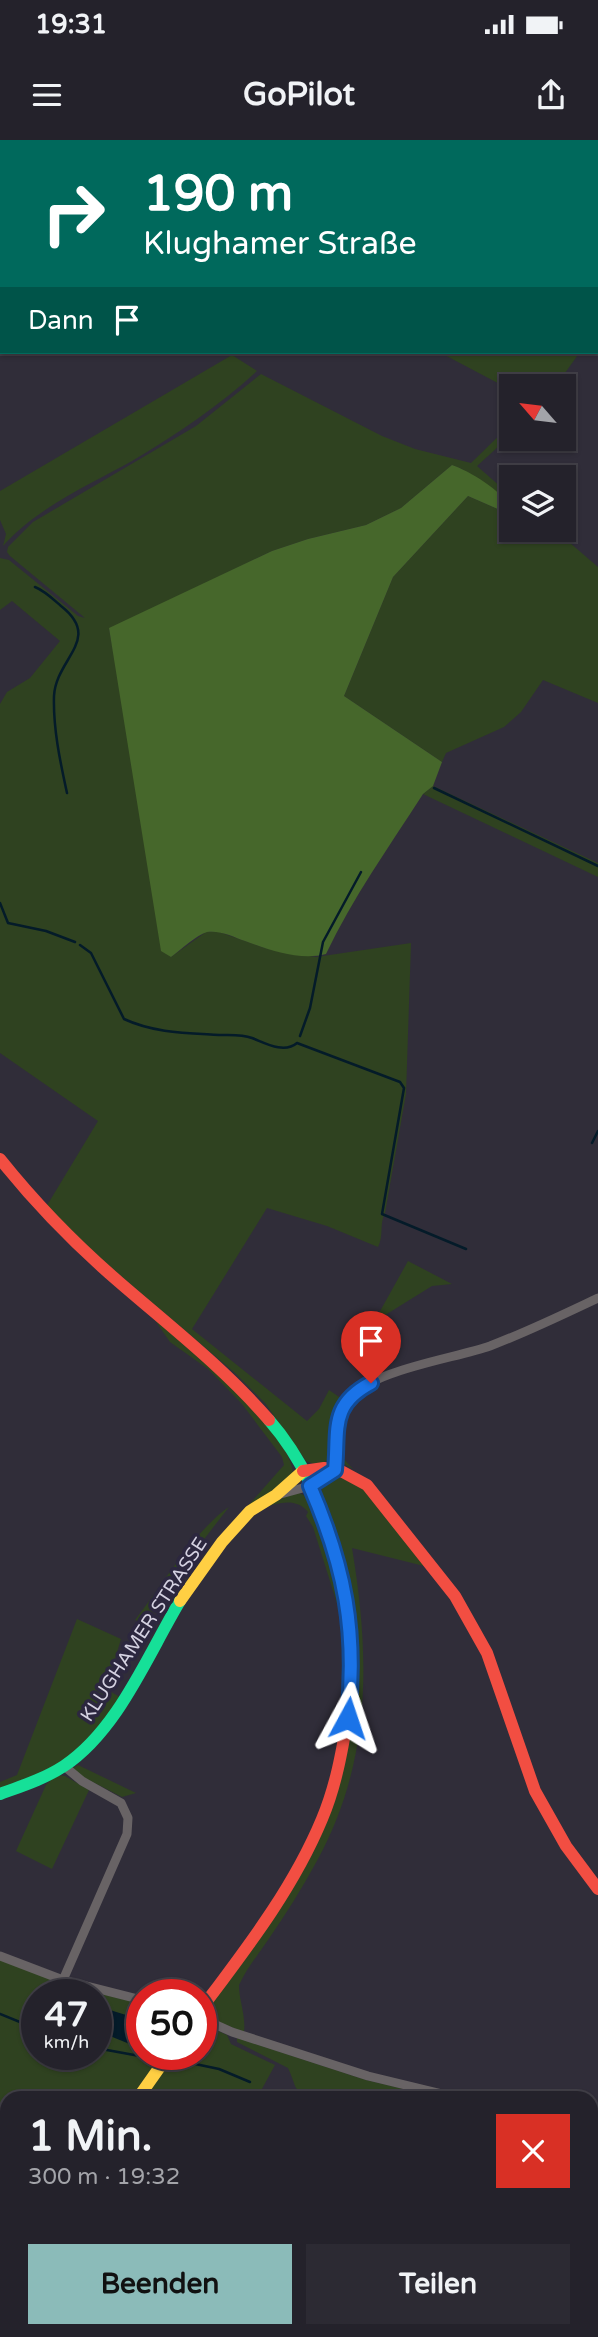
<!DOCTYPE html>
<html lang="de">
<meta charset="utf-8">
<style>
:root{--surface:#24222b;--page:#2c2a33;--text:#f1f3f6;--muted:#a3a4a9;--line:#413f47;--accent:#8bbbb9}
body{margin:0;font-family:"Varela Round",sans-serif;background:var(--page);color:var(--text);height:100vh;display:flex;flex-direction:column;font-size:26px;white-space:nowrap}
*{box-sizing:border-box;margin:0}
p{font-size:23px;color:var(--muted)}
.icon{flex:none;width:38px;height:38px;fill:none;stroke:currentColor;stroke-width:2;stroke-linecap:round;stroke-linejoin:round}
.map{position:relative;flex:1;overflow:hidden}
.sheet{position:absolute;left:0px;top:1951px;width:598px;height:247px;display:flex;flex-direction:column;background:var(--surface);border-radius:21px 21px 0 0;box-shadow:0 2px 5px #0004,0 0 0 2px var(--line)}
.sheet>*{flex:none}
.guide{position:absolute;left:0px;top:0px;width:598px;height:214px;box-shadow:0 2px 5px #0004,0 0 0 2px var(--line);background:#00695c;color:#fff;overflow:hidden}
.needle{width:46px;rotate:298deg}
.fabs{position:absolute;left:499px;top:234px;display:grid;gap:14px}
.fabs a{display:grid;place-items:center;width:77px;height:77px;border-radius:0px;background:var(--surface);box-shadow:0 2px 5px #0004,0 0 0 2px var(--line);font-size:35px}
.speed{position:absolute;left:21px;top:1839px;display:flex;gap:14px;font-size:35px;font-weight:700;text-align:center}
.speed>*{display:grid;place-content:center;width:91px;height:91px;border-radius:50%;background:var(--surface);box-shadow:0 2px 5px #0004,0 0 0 2px var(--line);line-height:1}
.speed small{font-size:18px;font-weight:400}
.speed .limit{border:10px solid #d22;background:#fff;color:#111}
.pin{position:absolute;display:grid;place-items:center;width:60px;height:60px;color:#fff;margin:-72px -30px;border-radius:50% 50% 50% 0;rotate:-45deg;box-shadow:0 0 7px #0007}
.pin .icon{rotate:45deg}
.me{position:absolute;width:77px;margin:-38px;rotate:5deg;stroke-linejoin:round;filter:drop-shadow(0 0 5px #0008)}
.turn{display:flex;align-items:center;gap:24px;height:147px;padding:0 28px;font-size:32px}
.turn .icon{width:91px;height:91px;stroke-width:2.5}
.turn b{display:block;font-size:49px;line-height:60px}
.then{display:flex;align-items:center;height:66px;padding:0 28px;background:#0003;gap:14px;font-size:26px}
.round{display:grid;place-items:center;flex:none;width:74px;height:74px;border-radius:0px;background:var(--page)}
.overview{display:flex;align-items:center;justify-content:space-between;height:119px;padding:0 28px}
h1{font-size:42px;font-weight:800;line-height:52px}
.cta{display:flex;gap:14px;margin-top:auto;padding:14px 28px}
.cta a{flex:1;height:80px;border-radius:0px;background:var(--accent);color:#111;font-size:28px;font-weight:800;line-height:80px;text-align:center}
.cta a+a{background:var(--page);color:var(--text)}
.status{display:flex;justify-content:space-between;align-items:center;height:49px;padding:0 35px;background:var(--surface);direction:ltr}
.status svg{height:19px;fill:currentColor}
header{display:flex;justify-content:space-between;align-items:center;height:91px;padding:0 28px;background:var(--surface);font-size:32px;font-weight:800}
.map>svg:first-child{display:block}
</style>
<div class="status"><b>19:31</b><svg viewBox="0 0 49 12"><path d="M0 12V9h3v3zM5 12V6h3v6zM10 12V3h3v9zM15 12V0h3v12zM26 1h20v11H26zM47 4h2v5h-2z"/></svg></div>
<header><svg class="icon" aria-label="menu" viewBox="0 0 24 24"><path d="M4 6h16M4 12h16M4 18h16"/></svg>GoPilot<svg class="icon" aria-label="share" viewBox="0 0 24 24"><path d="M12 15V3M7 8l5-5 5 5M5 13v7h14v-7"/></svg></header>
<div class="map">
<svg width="598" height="2197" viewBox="0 0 598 2197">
<rect width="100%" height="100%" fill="#302d39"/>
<g fill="#2f4220" fill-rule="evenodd">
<path d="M 439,212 L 580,212 L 555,247 L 511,247 L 511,250 Z"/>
<path d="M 232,215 L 257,231 C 219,266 177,294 132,321 C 87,346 38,367 3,406 L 6,394 L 0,380 L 0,351 Z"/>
<path d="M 261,234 L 382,296 L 415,309 L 471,323 L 511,284 L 511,295 L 477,326 L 511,356 L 511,390 L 555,390 L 598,427 L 598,563 L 543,540 L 521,572 L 504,587 L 446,613 L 442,622 L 344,556 L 393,437 L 468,356 L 500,370 L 508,368 L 506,359 L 462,329 L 452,325 L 401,368 L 366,385 L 308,399 L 272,411 L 109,489 L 171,817 L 206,792 L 219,792 L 265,808 L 316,817 L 411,803 L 406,954 L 385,1073 C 379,1084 384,1096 378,1107 L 327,1086 L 267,1068 L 192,1189 L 307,1281 L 319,1269 L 329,1250 L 348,1263 L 362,1251 L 374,1245 C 346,1269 341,1282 343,1318 L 353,1329 L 331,1317 C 324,1325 315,1325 306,1321 L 265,1263 L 235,1233 L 74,1096 L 46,1067 L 98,981 L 0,913 L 0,564 L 7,552 L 30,538 L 60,501 L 12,461 L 0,470 L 0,418 L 9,420 L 78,476 L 85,478 L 10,416 L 7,412 L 8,407 L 33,382 L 196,286 Z"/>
<path d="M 433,646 L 598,723 L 598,737 L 423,654 Z"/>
<path d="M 408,1121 L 452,1144 L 432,1146 L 374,1182 Z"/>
<path d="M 154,1179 C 186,1206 294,1294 293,1335 L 238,1377 L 284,1325 L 282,1317 L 242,1264 L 208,1229 L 170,1202 Z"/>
<path d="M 339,1337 L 362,1347 L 428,1427 L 352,1408 C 370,1516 372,1619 318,1719 C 303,1747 286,1774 268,1800 C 258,1815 247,1828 239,1845 C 239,1861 246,1875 244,1892 L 209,1878 L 207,1869 L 285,1760 L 313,1713 L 343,1633 L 353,1468 L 340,1404 L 321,1355 L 322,1347 L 327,1339 Z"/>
<path d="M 299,1353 L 308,1357 C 328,1399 338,1443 345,1489 L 313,1387 L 306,1376 L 308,1372 C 296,1357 278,1363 262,1368 L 287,1356 Z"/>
<path d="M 229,1367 L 167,1447 L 146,1483 L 135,1480 C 160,1448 197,1388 229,1367 Z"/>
<path d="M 77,1479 L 121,1499 L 109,1539 L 109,1551 L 122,1558 L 109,1577 L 67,1621 L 0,1650 L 0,1642 L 17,1635 Z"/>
<path d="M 78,1625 L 136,1653 L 122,1657 L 81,1636 L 73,1628 Z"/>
<path d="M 56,1635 L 65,1636 L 89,1650 L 52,1729 L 16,1711 L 46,1645 Z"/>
<path d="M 0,1819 L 78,1848 L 142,1864 L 142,1914 L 162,1915 L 130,1958 L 7,1958 L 7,2039 L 0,2037 ZM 37,1855 L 96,1855 L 96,1914 L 37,1914 Z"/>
<path d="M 202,1884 L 227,1895 L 231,1904 L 275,1925 L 257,1958 L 142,1958 L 176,1915 L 201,1914 Z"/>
<path d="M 237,1898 L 366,1940 L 441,1958 L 316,1958 C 291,1951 298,1949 288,1928 L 237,1902 Z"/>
<path d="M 592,1988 L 598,1989 L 598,2070 L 592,2073 Z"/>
<path d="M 100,2191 L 341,2191 L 340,2197 L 96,2197 Z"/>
<path d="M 345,2191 L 564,2191 L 563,2197 L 344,2197 Z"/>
</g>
<path fill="#46672b" d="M 452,325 C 469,331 504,351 509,368 L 500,370 L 468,356 L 393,437 L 344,556 L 442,622 L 433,646 L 423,654 C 389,707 353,757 326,814 C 300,821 269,810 245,801 C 234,797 220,790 207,792 C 196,795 181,810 171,817 L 161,811 L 109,488 L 272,411 L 308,399 L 366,385 L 401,368 Z"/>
<path fill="#041b29" d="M 110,1870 L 142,1880 L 142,1906 L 137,1907 L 105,1894 L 104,1880 Z"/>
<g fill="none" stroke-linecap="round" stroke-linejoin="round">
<g stroke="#041b29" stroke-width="2.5">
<path d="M 444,2 L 444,0"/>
<path d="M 597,100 L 598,101"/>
<path d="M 35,447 C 45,451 53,459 61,466 C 103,499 56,518 54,556 C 53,588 60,621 67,653"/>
<path d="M 434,648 L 598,726"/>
<path d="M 0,763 L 8,783 L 46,791 L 75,802"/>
<path d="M 80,805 L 91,813 L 124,879 C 154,893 187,893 219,895 C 230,895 242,894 252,898 C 265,903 284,914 297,903 L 400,942 L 404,948 L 382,1074 L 466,1109"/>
<path d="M 300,896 L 310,868 L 323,802 L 361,732"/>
<path d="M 592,1003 L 598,991"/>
<path d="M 0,1874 L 37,1889"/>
<path d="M 96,1908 L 156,1919"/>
<path d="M 181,1921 L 219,1929 L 250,1942"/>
<path d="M 592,2069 L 598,2065"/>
</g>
<g stroke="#686365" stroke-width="9">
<path d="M 335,1330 C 337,1307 332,1282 346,1262 C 368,1230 453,1219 490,1206 C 527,1192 562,1175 598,1158"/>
<path d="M 277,1355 L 310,1346"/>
<path d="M 0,1816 L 63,1840 L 142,1860"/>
<path d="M 63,1840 L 127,1694 L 128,1678 L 121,1663 L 82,1641 L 64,1626"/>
<path d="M 201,1878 L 232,1892 L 368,1936 L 459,1958"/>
<path d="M 592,1985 L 598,1986"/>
</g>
<g stroke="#16e098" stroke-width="12">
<path d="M 269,1280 C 333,1353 364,1481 348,1576"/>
<path d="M 0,1654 C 22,1646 44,1639 64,1626 C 118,1590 147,1516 180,1461"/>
</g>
<g stroke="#ffcf43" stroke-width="12">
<path d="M 180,1461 L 222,1402 L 250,1371 L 276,1355 L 303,1331"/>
<path d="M 138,1958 L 169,1914"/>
</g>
<g stroke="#f24e42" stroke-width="12">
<path d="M 0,1019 C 36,1064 76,1105 119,1142 C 171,1187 224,1228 269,1280"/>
<path d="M 303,1331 L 324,1328 L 341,1331 L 367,1345 L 455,1456 L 487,1513 L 535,1651 L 566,1706 L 598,1749"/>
<path d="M 201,1869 C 246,1809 293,1749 322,1679 C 336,1646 342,1611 348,1576"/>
<path d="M 22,2197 L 23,2191"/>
</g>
</g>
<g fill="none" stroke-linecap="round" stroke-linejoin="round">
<g stroke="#114b97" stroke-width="18">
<path id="route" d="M 348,1578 C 357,1491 345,1427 310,1346 L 335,1330 C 339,1290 329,1265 371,1243"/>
</g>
<use href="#route" stroke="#1a73e8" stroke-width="12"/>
</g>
<g text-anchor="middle" stroke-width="7" stroke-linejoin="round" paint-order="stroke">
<g font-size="19" fill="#d4d1e1" stroke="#2c273f">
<text transform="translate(143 1489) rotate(-57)" y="7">KLUGHAMER STRASSE</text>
</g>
</g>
</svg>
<div class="fabs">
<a><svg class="needle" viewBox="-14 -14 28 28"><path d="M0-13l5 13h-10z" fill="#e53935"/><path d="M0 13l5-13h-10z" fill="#a3a4a9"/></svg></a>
<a><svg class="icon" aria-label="layers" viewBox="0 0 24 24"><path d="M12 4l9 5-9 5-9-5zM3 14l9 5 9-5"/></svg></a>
</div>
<div class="speed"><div>47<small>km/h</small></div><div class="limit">50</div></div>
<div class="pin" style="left:371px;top:1243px;background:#d93025"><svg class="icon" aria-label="arrive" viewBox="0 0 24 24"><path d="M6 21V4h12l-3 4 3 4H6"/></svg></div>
<svg class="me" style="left:348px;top:1578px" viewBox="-20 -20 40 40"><path d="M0-17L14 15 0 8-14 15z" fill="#1a73e8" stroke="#fff" stroke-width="4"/></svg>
<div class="guide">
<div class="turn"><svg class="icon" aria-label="right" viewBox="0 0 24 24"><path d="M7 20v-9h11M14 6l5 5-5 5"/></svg><div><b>190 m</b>Klughamer Straße</div></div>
<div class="then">Dann<svg class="icon" aria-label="arrive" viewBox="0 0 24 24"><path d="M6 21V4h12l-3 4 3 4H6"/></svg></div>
</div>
<section class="sheet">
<div class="overview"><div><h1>1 Min.</h1><p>300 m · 19:32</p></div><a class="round" style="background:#d93025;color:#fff"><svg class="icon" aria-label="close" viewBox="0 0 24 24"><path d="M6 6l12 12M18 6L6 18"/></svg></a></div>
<div class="cta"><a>Beenden</a><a>Teilen</a></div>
</section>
</div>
